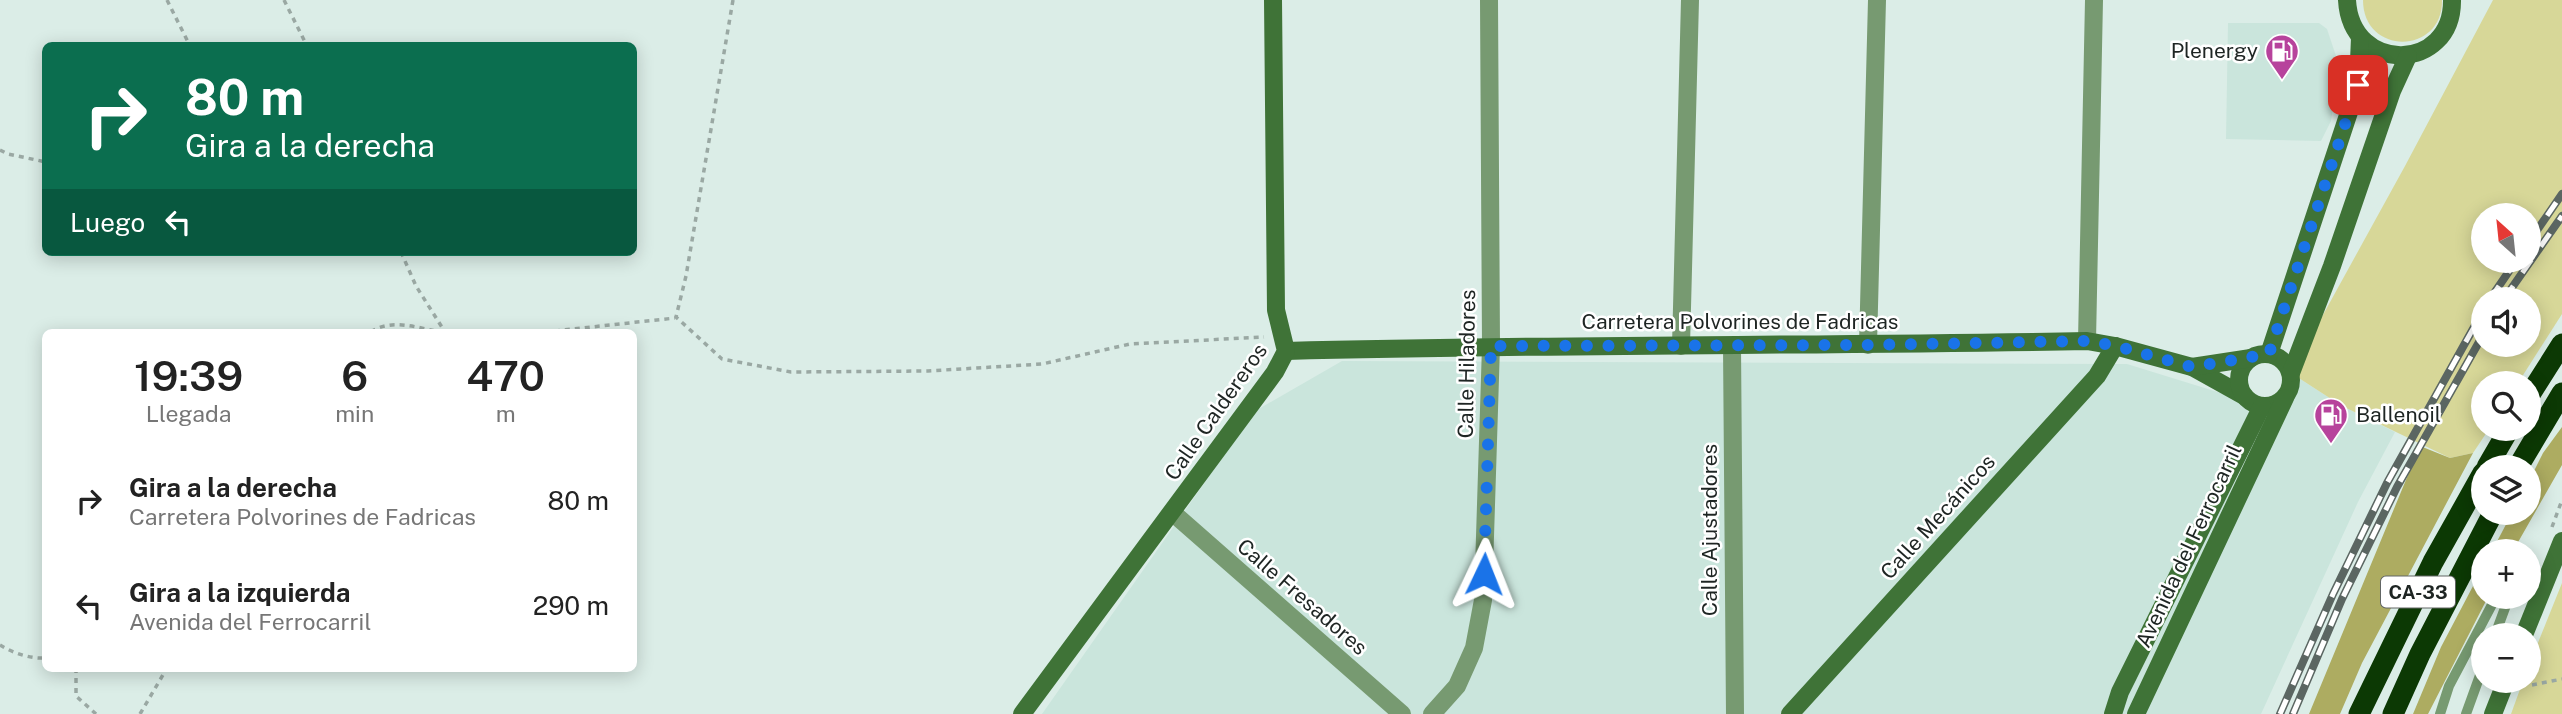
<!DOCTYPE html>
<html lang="es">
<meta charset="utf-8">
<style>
:root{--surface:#fff;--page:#f2f2f2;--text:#222;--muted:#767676}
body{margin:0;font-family:"Public Sans",sans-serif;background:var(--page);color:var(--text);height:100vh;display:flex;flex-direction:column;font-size:26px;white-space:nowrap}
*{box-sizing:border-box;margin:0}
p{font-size:23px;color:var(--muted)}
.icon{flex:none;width:38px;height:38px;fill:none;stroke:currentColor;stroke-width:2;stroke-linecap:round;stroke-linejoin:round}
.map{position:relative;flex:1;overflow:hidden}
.details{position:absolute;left:42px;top:329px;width:595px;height:343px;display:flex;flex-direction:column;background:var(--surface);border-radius:10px;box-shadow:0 4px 18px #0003}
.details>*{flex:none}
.guide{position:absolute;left:42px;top:42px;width:595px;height:214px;border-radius:10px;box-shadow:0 4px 18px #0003;background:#0b6e4f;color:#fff;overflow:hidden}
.needle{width:46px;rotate:333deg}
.controls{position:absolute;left:2471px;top:203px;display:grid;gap:14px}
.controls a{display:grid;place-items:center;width:70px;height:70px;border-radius:50%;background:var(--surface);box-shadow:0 4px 18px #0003;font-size:35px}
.pin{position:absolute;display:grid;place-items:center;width:60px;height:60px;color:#fff;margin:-30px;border-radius:14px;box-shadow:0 4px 10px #0006}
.me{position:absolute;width:77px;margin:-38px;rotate:2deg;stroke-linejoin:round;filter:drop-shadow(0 0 5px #0008)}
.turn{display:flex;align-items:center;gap:24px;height:147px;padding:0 28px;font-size:32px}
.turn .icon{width:91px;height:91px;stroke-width:2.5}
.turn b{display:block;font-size:49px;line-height:60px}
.then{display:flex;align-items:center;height:66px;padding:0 28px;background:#0003;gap:14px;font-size:26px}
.eta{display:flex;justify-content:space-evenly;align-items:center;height:119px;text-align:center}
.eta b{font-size:42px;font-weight:600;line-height:49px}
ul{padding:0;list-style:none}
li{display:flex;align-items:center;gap:21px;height:105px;padding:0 28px}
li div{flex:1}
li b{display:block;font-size:26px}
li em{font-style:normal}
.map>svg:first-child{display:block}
</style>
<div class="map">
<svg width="2562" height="714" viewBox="0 0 2562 714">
<rect width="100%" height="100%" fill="#dbede7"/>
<g fill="#cae5dc">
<path d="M 2228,23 L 2319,23 L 2327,29 L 2339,65 L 2331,121 L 2321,141 L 2226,139 Z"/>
<path d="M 1342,361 L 2127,364 L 2237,398 L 2284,398 L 2291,373 L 2342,406 L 2395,432 L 2358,502 L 2261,714 L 1042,714 L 1255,411 Z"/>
</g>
<g fill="#d7d798" fill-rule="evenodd">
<path d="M 2363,0 L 2442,0 C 2443,55 2363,56 2363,0 Z"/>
<path d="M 2493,0 L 2562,0 L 2562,314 L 2518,383 L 2483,383 L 2483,429 L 2489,429 L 2473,453 L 2450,458 L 2342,406 L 2291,373 L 2405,166 ZM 2483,215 L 2529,215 L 2529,261 L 2483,261 ZM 2483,299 L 2529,299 L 2529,345 L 2483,345 Z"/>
<path d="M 2562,583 L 2562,714 L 2511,714 L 2523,681 L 2529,681 L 2529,665 Z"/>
</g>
<g fill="#adac61">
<path d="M 2562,427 L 2562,465 L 2513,551 L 2492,551 L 2512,513 L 2529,513 L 2529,481 L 2543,453 Z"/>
<path d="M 2420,446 L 2450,458 L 2473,453 L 2362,663 L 2340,714 L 2309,714 Z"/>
<path d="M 2483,567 L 2483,597 L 2488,597 L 2428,714 L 2413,714 L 2441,647 Z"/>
</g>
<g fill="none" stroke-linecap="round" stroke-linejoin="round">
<g stroke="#9aa8a3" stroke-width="3.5" stroke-dasharray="5 5" stroke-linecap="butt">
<path d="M 167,0 L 190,46"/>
<path d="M 284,0 L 307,46"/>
<path d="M 733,0 L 686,276 L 676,317 L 722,359 L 791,372 L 928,371 L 1042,364 L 1130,344 L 1264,337"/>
<path d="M 0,150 L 8,154 L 46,162"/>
<path d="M 401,252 L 416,286 L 445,332"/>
<path d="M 371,332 C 391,318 418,328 441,332"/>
<path d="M 545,332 L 675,318"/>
<path d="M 2552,527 L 2562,500"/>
<path d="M 0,645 C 13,653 30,659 46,658"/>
<path d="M 76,668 L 76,696 L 96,714"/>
<path d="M 2532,685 L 2562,679"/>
<path d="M 140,714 L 167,668"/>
</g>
<g stroke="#779a71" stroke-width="10">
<path d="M 2495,635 L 2509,597"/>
<path d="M 2440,714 L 2449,686 L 2496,597"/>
<path d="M 2466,714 L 2483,667"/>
</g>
<g stroke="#779a71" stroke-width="18">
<path d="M 2087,341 L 2094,0"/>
<path d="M 1868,345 L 1877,0"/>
<path d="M 1681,346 L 1690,0"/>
<path d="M 1732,346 L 1735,714"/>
<path d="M 1173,513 L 1402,714"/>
<path d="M 1432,714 L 1457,686 L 1474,648 L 1483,600 L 1491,346 L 1489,0"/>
</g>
<g stroke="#3f7337" stroke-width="18">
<path d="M 2347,0 C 2351,75 2453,72 2452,0"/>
<path d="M 1286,351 C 1553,344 1820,346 2087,341 L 2115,346 L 2192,367 L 2244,396"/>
<circle cx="2265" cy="380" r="26"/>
<path d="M 2269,354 L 2358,85 L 2360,38"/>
<path d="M 2192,367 L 2251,358"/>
<path d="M 2291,373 L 2332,266 L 2392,91 L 2408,56"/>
<path d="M 2524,635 L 2562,541"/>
<path d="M 1022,714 L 1275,372 L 1286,351 L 1276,310 L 1273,0"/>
<path d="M 1790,714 L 2097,376 L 2115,346"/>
<path d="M 2113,714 L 2120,692 L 2262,406"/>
<path d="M 2136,714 L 2285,398"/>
<path d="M 2493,714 L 2506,681"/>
</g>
<g stroke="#0c3904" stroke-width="21">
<path d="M 2529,396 L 2562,344"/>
<path d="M 2487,467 L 2509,429"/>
<path d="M 2518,467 L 2562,393"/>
<path d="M 2359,714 L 2433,562 L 2483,473"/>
<path d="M 2393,714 L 2420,654 L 2493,513"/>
</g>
<g stroke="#5b6662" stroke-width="8">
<g id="rail">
<path d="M 2529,242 L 2562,194"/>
<path d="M 2490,299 L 2516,261"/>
<path d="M 2504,299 L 2562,216"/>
<path d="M 2280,714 L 2333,594 L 2387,483 L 2483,311"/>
<path d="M 2293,714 L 2342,599 L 2397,487 L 2483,335"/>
</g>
</g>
<use href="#rail" stroke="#fff" stroke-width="5" stroke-dasharray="16" stroke-linecap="butt"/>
</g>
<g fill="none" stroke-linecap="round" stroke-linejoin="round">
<path stroke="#1a73e8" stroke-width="12" stroke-dasharray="0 21.6" d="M 1484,574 L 1491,346 L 1868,345 L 2087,341 L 2116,346 L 2192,367 L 2269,354 L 2358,85"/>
</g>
<defs>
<g id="fuel-pin" transform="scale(1.75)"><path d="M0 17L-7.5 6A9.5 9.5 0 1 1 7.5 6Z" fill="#b7439c" stroke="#fff"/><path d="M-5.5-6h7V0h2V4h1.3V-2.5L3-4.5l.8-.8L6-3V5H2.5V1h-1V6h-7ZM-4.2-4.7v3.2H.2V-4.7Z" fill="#fff"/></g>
</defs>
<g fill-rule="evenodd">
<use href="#fuel-pin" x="2282" y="51"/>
<use href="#fuel-pin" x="2331" y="415"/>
</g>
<g text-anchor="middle" stroke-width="5" stroke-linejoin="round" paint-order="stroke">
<rect fill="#fff" stroke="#626665" stroke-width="2" x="2381" y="576.5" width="74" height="31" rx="5"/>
<g font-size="19" font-weight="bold" fill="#1e2523">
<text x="2418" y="599">CA-33</text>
</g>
<g font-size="21" fill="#1e2523" stroke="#fff" text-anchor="end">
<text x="2258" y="58">Plenergy</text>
<text x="2356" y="422" text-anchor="start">Ballenoil</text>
</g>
<g font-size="21" fill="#1e2523" stroke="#fff">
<text x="1740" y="329">Carretera Polvorines de Fadricas</text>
<text transform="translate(1467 364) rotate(-89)" y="7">Calle Hiladores</text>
<text transform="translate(1216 412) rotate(-55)" y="7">Calle Caldereros</text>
<text transform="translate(1938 517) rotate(-48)" y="7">Calle Mecánicos</text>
<text transform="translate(1710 530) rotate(-90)" y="7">Calle Ajustadores</text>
<text transform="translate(2189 546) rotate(-65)" y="7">Avenida del Ferrocarril</text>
<text transform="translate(1302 597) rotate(41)" y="7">Calle Fresadores</text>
</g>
</g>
</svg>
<div class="controls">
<a><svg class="needle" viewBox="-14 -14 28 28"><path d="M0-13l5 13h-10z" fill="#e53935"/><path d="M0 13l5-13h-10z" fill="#767676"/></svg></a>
<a><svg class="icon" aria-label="sound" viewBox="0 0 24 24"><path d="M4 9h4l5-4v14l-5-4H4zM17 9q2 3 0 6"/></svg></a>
<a><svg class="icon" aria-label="search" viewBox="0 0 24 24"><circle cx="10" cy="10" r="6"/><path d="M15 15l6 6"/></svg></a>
<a><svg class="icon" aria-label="layers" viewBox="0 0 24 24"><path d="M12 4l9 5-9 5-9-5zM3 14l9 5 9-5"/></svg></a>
<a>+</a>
<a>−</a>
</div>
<div class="pin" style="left:2358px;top:85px;background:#d93025"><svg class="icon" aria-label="arrive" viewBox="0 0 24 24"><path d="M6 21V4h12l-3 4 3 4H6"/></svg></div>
<svg class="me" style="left:1484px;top:574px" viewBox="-20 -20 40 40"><path d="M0-17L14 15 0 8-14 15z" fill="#1a73e8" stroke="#fff" stroke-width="4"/></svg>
<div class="guide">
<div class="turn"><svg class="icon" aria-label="right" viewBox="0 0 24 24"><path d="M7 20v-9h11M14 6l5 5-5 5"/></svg><div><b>80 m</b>Gira a la derecha</div></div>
<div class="then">Luego<svg class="icon" aria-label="left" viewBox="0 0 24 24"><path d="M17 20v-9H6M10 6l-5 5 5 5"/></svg></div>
</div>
<section class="details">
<div class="eta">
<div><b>19:39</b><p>Llegada</p></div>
<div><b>6</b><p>min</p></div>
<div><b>470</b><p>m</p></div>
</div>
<ul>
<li><svg class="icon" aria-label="right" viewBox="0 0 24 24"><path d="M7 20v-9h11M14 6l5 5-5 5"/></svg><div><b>Gira a la derecha</b><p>Carretera Polvorines de Fadricas</p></div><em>80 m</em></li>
<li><svg class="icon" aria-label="left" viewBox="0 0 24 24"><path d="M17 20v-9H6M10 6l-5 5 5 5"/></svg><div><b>Gira a la izquierda</b><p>Avenida del Ferrocarril</p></div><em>290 m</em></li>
</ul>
</section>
</div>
